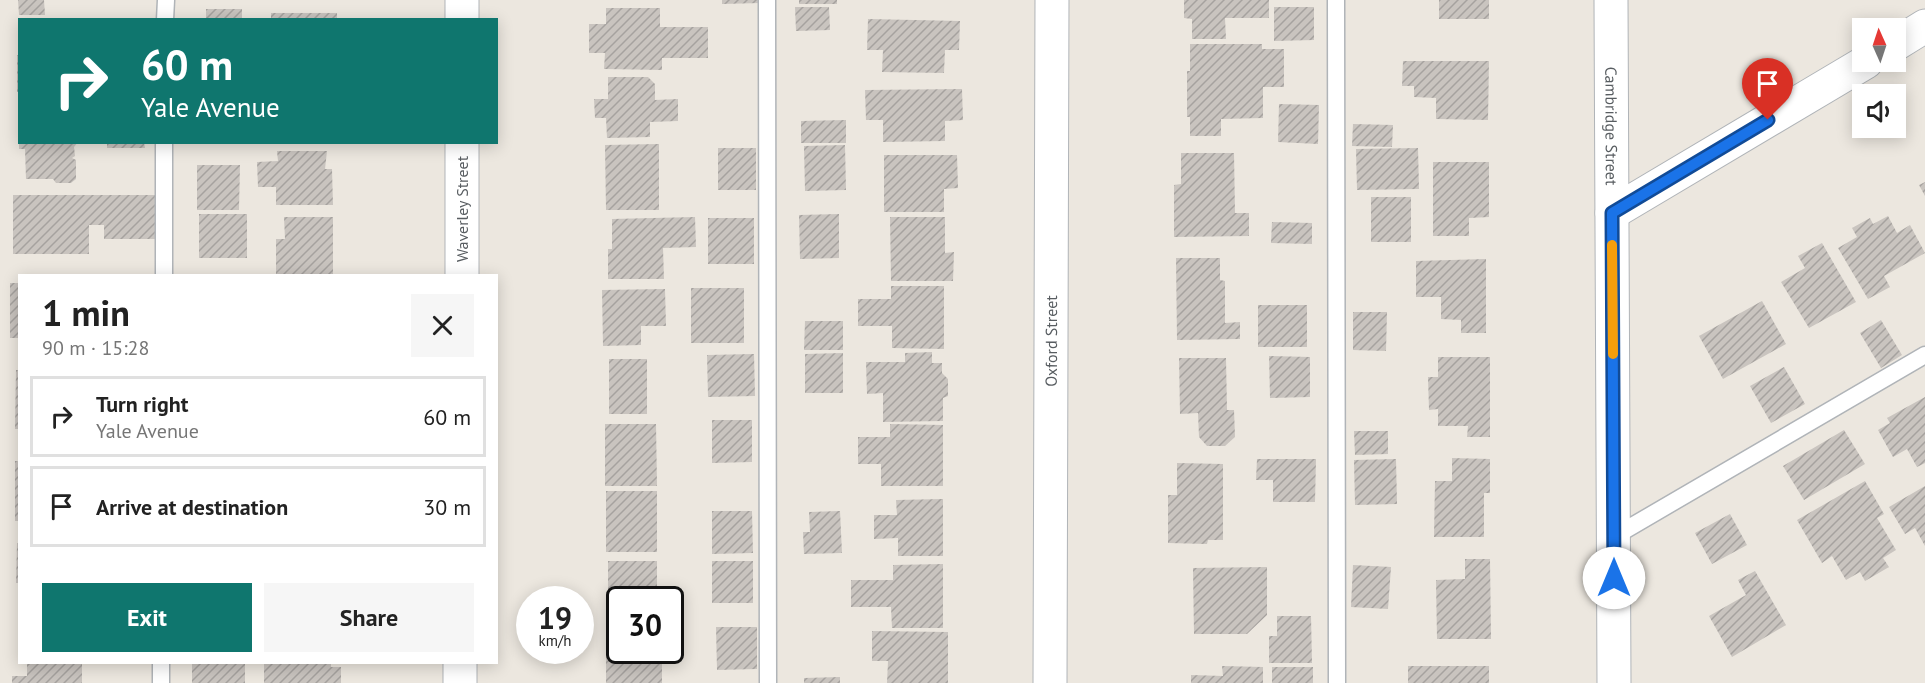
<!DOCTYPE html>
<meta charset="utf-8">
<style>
:root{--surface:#fff;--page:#f6f6f6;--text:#222;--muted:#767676;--line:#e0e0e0;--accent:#0f766e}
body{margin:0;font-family:"PT Sans",sans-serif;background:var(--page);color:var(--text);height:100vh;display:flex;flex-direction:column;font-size:22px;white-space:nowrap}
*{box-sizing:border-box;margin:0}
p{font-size:20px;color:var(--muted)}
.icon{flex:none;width:33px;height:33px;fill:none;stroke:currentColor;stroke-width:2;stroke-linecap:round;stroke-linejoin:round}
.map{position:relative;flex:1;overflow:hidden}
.drawer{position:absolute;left:18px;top:274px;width:480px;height:390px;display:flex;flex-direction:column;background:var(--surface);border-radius:0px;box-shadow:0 3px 15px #0003}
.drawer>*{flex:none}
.guide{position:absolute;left:18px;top:18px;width:480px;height:126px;border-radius:0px;box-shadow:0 3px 15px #0003;background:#0f766e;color:#fff;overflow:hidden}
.needle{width:39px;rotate:357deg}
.fabs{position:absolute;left:1852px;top:18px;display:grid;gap:12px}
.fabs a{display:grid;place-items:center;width:54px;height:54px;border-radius:0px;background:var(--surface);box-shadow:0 3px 15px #0003;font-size:30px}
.speed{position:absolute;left:516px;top:586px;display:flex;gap:12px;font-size:30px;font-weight:700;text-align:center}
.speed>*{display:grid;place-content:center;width:78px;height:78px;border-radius:50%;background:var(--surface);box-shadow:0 3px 15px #0003;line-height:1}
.speed small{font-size:15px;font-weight:400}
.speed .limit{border:3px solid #111;border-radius:9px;background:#fff;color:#111}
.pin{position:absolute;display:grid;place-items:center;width:51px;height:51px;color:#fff;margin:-62px -26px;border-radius:50% 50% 50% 0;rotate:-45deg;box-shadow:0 0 6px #0007}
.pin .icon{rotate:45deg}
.me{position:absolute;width:66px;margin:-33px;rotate:0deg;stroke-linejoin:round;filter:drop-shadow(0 0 4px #0008)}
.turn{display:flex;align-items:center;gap:21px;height:126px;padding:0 24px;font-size:27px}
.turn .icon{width:78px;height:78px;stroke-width:2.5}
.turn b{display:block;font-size:42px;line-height:51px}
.round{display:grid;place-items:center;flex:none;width:63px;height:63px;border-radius:0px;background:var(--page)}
.summary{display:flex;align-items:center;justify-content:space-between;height:102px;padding:0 24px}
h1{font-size:36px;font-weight:700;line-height:45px}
.primary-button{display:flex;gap:12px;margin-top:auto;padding:12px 24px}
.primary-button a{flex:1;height:69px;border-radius:0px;background:var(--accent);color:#fff;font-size:24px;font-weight:700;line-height:69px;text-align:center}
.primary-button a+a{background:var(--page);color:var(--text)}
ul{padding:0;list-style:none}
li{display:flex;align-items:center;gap:18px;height:81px;margin:0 12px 9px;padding:0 12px;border:3px solid var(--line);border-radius:0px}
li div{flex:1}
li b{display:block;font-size:22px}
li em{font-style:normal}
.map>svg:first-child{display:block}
</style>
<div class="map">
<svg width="1925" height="683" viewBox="0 0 1925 683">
<defs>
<pattern id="building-hatch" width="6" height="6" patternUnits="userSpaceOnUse" patternTransform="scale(1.5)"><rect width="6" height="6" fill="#c9c4bf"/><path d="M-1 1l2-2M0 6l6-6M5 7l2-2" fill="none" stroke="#a6a29f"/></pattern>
</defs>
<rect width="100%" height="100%" fill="#ece7df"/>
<g fill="url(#building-hatch)">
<path d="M 18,0 L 44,0 L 45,15 L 19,15 Z"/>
<path d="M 722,0 L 761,0 L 761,3 L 722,4 Z"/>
<rect x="799" y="0" width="38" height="4"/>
<path d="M 1184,0 L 1269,0 L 1269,18 L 1225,18 L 1226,39 L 1192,39 L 1192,19 L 1184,18 Z"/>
<rect x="1439" y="0" width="50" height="19"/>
<path d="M 795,7 L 829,7 L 830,30 L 796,31 Z"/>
<path d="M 1274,7 L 1314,7 L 1314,40 L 1274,41 Z"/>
<path d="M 606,8 L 660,8 L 660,27 L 708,27 L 708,58 L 662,58 L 662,70 L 604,69 L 605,53 L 589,53 L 589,24 L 606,24 Z"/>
<rect x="206" y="9" width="36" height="11"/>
<rect x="271" y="13" width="66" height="7"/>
<path d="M 868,19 L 960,21 L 959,50 L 945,50 L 944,73 L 882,72 L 883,50 L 867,50 Z"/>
<path d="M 1190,44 L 1262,44 L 1262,49 L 1284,49 L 1284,87 L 1263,87 L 1263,118 L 1221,119 L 1221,136 L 1190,136 L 1190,117 L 1187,117 L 1187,71 L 1190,71 Z"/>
<rect x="17" y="55" width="3" height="37"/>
<path d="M 1403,61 L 1489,61 L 1488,120 L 1436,119 L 1436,98 L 1414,97 L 1414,86 L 1402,86 Z"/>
<path d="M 608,77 L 648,77 L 655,84 L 655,100 L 678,99 L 678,121 L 650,122 L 650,137 L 607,138 L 606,118 L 595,118 L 594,99 L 608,99 Z"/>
<path d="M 962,89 L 963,120 L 945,121 L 945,141 L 883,142 L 883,120 L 866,120 L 865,90 Z"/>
<path d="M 1279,104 L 1319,105 L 1318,144 L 1278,142 Z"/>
<path d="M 846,120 L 846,143 L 801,143 L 801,121 Z"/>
<path d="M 1353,124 L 1393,125 L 1392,147 L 1352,146 Z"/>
<path d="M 19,142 L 78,142 L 74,147 L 75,156 L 72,158 L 76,160 L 76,179 L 71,183 L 56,183 L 53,179 L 26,179 L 25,149 L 19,149 Z"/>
<path d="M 107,142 L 144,142 L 145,148 L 107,148 Z"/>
<path d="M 659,144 L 659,210 L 606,210 L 605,145 Z"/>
<path d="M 845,145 L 846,190 L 805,191 L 804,146 Z"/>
<rect x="718" y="148" width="38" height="42"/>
<path d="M 1418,148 L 1419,189 L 1357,190 L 1356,149 Z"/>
<path d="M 277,151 L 327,151 L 325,169 L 332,169 L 333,205 L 276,205 L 276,187 L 258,187 L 257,162 L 278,161 Z"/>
<path d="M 1181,153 L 1234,153 L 1235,213 L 1249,213 L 1249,236 L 1174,237 L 1174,185 L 1181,184 Z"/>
<path d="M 884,155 L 957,155 L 958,188 L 944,189 L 944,212 L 884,212 Z"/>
<path d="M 1433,162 L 1489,162 L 1489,217 L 1469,218 L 1469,236 L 1433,236 Z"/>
<path d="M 197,165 L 240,165 L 239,210 L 197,210 Z"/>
<path d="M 1925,182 L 1925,196 L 1919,185 Z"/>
<path d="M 13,195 L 158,195 L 157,239 L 104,239 L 104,225 L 89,225 L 89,254 L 13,254 Z"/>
<rect x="1371" y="197" width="40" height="45"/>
<rect x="199" y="214" width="48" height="44"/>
<path d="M 839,214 L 839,258 L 800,259 L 799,215 Z"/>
<path d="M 1888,216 L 1897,233 L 1910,225 L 1925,253 L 1884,276 L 1890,287 L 1868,299 L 1838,248 L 1857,237 L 1852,228 L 1870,218 L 1873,224 Z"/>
<path d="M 284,217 L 333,217 L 333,274 L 276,274 L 276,239 L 285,239 Z"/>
<path d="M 695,217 L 696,247 L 663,248 L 664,279 L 608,279 L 608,249 L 612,249 L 612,219 Z"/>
<path d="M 890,217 L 945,217 L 945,253 L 954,252 L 953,281 L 891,281 Z"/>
<rect x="708" y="218" width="46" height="46"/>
<path d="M 1272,222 L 1312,223 L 1312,244 L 1271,243 Z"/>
<path d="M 1822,243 L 1856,302 L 1809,328 L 1781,282 L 1805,268 L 1798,256 Z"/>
<path d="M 1176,258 L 1220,258 L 1220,280 L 1225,281 L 1225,323 L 1240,322 L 1240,339 L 1177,340 Z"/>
<path d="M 1486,259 L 1486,333 L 1461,333 L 1461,320 L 1441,319 L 1441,297 L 1416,297 L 1416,261 Z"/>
<rect x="10" y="283" width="10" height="55"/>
<path d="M 891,286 L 944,286 L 944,349 L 892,348 L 892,326 L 858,326 L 858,299 L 891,299 Z"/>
<rect x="691" y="288" width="53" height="55"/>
<path d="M 665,289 L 666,326 L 641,326 L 641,345 L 603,346 L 602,290 Z"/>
<path d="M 1762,301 L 1786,344 L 1723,379 L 1699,336 Z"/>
<rect x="1258" y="305" width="49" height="42"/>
<path d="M 1353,312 L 1387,312 L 1386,351 L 1353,350 Z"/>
<path d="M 1881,320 L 1902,355 L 1881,368 L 1860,333 Z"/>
<path d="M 805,321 L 843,321 L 843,350 L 804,350 Z"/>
<path d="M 932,352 L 932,363 L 942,363 L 942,373 L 948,379 L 948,396 L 943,398 L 943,421 L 883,422 L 883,393 L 867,394 L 866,362 L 905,362 L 905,353 Z"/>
<path d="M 843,353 L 843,393 L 805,393 L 805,354 Z"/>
<path d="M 754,354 L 755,396 L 708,397 L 707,355 Z"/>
<path d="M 1269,356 L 1310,357 L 1310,397 L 1270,398 Z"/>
<path d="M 1438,357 L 1490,357 L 1490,437 L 1467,437 L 1468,426 L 1438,426 L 1438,409 L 1429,410 L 1428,377 L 1438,377 Z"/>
<path d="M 1179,358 L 1226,358 L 1227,410 L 1234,410 L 1235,437 L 1225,446 L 1207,446 L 1199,437 L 1198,413 L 1180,414 Z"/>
<rect x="609" y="359" width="38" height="55"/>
<path d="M 1784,367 L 1805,404 L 1771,423 L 1750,386 Z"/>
<path d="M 16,370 L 20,370 L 20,429 L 15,429 Z"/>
<path d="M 1925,397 L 1925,463 L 1917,467 L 1907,449 L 1893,457 L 1878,430 L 1890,423 L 1887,418 Z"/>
<path d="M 712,420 L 752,420 L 752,462 L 712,463 Z"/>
<path d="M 605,424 L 656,424 L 657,486 L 605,486 Z"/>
<path d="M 890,424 L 943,425 L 943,486 L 881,486 L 881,464 L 858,464 L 858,437 L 890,437 Z"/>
<path d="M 1844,430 L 1865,464 L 1804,500 L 1783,466 Z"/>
<path d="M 1354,431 L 1388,431 L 1388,454 L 1355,455 Z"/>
<path d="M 1452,458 L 1490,459 L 1490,493 L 1484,493 L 1484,537 L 1434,537 L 1435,481 L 1452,481 Z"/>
<path d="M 1257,459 L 1316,459 L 1315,502 L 1273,502 L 1273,480 L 1256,480 Z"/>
<path d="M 1396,459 L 1397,504 L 1355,505 L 1354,460 Z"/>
<rect x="15" y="461" width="5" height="60"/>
<path d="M 1177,463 L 1223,464 L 1223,540 L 1208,540 L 1207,544 L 1168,543 L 1168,495 L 1177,495 Z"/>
<path d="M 1865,481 L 1884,514 L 1877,518 L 1896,550 L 1883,558 L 1889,567 L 1865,581 L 1860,572 L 1846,580 L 1832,556 L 1822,563 L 1797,520 Z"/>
<path d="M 1925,486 L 1925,546 L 1915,528 L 1905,534 L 1889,507 Z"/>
<rect x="606" y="491" width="51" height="61"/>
<path d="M 943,499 L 943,556 L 898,556 L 898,538 L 874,539 L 874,515 L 897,515 L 896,500 Z"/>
<path d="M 712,511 L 752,511 L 753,553 L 712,554 Z"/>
<path d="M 840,511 L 842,553 L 804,554 L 803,532 L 810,532 L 809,512 Z"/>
<path d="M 1730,514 L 1747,545 L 1712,564 L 1695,533 Z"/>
<path d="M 17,543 L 20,543 L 20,583 L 16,583 Z"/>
<path d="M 1465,559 L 1490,559 L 1491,639 L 1437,639 L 1436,580 L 1465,579 Z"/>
<path d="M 608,561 L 657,561 L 657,593 L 664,593 L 664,600 L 620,600 L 620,620 L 608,620 Z"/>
<rect x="712" y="561" width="41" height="42"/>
<path d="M 943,564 L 943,628 L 892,628 L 891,607 L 851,607 L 851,580 L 893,580 L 893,565 Z"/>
<path d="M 1353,565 L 1391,567 L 1388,609 L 1351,607 Z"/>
<path d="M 1267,567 L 1267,615 L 1247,634 L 1194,634 L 1193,568 Z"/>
<path d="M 1755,571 L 1786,625 L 1732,657 L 1709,616 L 1746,595 L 1738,580 Z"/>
<path d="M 1277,616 L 1311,616 L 1312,663 L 1269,663 L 1269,636 L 1277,636 Z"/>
<path d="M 716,627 L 757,627 L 757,669 L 717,670 Z"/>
<path d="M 606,629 L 620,629 L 620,651 L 656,651 L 656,661 L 662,661 L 662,683 L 606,683 Z"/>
<path d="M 872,631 L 948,632 L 948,683 L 887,683 L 888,661 L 872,661 Z"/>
<path d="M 27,663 L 82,663 L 82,683 L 12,683 L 12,676 L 27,676 Z"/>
<rect x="192" y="663" width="53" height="20"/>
<path d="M 285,663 L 331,663 L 331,667 L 341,667 L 341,683 L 264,683 L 264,664 Z"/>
<path d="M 1222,666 L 1263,667 L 1263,683 L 1191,683 L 1191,675 L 1223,676 Z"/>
<rect x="1408" y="666" width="81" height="17"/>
<rect x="1272" y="667" width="41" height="16"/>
<path d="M 840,677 L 840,683 L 804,683 L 804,678 Z"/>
</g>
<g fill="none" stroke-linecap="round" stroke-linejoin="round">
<g stroke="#b0b4b8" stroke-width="19">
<g id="service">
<path d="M 767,0 L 768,683"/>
<path d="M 1336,0 L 1337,683"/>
<path d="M 165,20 L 166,0"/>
<path d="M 164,276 L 164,142"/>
<path d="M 1615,536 L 1925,355"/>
<path d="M 161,683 L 161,663"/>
</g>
</g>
<g stroke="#b0b4b8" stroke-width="35">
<g id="minor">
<path id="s1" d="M 1611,0 L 1614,683"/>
<path d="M 462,20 L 462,0"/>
<path d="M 1896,44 L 1925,26"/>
<path d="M 1612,213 L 1866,62"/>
<path d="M 462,276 L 462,142"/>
<path d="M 460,683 L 460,663"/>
<path id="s2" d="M 1050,683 L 1052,0"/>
</g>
</g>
<use href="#service" stroke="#fff" stroke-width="16"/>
<use href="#minor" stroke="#fff" stroke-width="33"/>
</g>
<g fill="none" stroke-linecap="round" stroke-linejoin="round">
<g stroke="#114b97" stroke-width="15">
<path id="route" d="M 1614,578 L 1612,213 L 1768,120"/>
</g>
<use href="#route" stroke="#1a73e8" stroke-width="10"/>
<path stroke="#f59e0b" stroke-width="10" d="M 1612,245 L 1613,354"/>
</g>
<g text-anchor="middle" stroke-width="5" stroke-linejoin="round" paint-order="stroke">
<g font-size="16" fill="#585d61" stroke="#fff">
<text dy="6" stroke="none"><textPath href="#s1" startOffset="126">Cambridge Street</textPath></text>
<text transform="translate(462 209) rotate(-90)" y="6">Waverley Street</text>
<text dy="6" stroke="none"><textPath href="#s2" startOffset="342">Oxford Street</textPath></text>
</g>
</g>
</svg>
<div class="fabs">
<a><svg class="needle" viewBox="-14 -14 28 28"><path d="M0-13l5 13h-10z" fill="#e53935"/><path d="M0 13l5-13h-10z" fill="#767676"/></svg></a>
<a><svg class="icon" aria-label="sound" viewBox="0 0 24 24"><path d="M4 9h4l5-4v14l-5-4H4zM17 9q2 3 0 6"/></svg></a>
</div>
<div class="speed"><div>19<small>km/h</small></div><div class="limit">30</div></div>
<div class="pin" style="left:1768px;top:120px;background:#d93025"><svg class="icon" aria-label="arrive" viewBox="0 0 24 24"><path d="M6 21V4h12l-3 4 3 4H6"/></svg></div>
<svg class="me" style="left:1614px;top:578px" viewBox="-20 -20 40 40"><circle r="19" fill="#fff"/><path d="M0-13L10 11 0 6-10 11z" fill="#1a73e8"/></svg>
<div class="guide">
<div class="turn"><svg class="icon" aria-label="right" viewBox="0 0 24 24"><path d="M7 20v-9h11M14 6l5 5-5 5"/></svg><div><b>60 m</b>Yale Avenue</div></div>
</div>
<section class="drawer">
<div class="summary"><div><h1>1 min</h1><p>90 m · 15:28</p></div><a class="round"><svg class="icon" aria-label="close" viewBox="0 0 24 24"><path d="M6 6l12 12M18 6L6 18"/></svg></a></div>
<ul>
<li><svg class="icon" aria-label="right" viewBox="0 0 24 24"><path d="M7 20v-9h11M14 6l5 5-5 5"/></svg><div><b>Turn right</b><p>Yale Avenue</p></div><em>60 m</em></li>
<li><svg class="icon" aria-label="arrive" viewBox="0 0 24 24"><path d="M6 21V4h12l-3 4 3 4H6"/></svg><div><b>Arrive at destination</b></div><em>30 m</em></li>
</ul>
<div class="primary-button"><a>Exit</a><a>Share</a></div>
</section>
</div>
